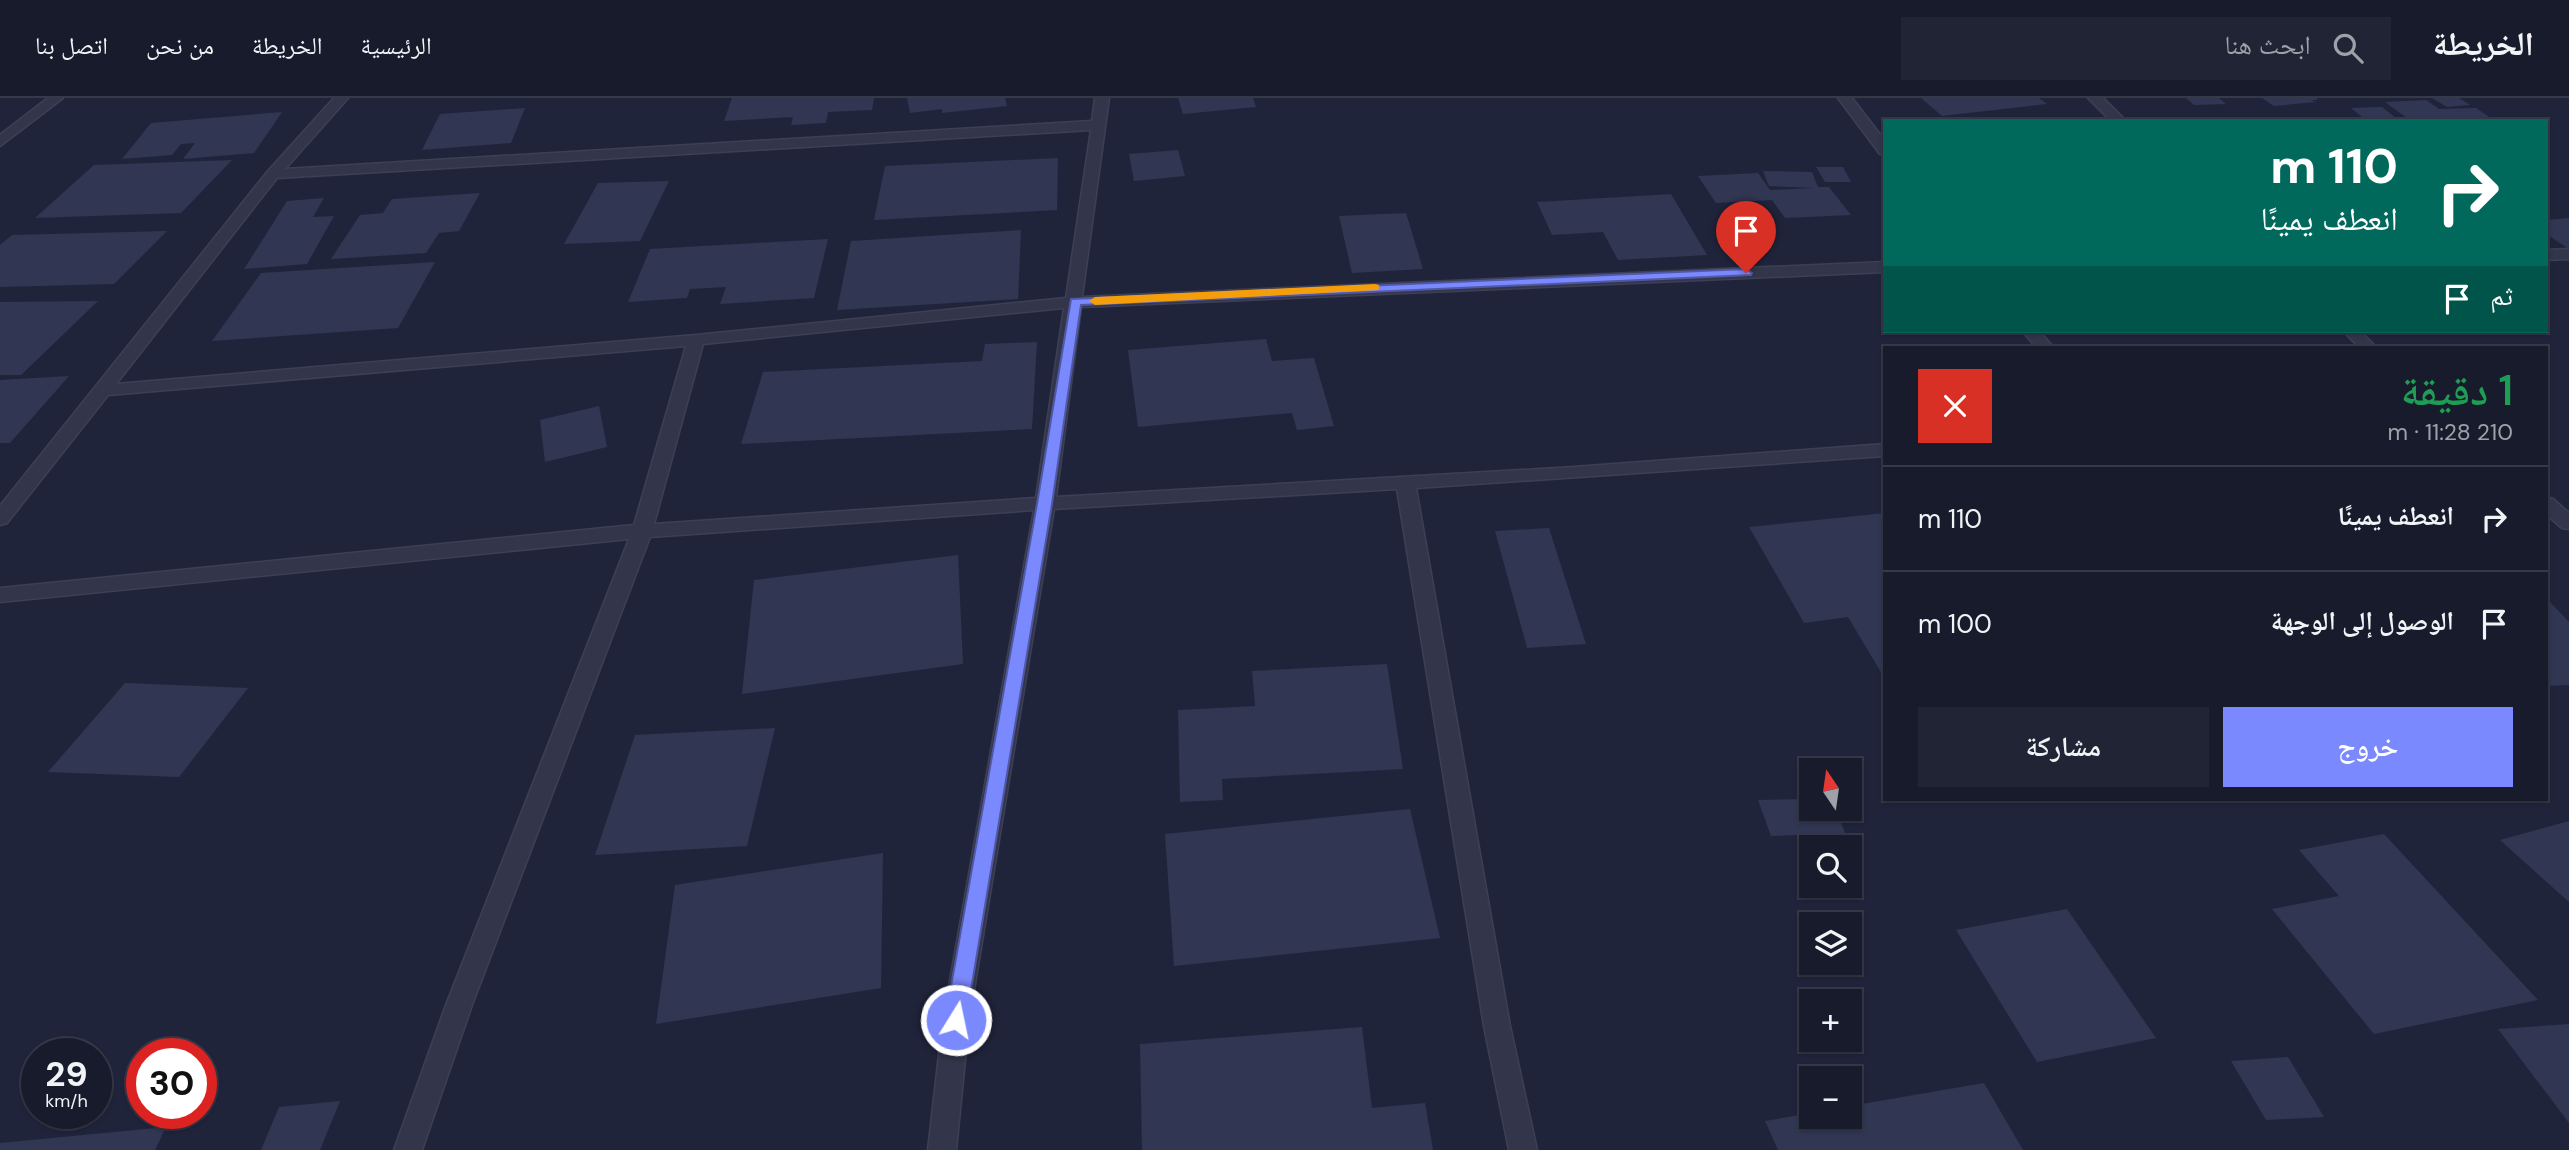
<!DOCTYPE html>
<html lang="ar">
<meta charset="utf-8">
<style>
:root{--surface:#181b2c;--page:#212434;--text:#f1f3f6;--muted:#9fa1a9;--line:#363948;--accent:#7b89ff}
body{margin:0;font-family:"DM Sans","Noto Naskh Arabic",sans-serif;background:var(--page);color:var(--text);direction:rtl;height:100vh;display:flex;flex-direction:column;font-size:26px;white-space:nowrap}
*{box-sizing:border-box;margin:0}
p{font-size:23px;color:var(--muted)}
.icon{flex:none;width:38px;height:38px;fill:none;stroke:currentColor;stroke-width:2;stroke-linecap:round;stroke-linejoin:round}
.map{position:relative;flex:1;overflow:hidden;direction:ltr}
.side{position:absolute;left:1883px;top:248px;width:665px;height:455px;display:flex;flex-direction:column;background:var(--surface);border-radius:0px;box-shadow:0 2px 5px #0004,0 0 0 2px var(--line);direction:rtl}
.side>*{flex:none}
.banner{position:absolute;left:1883px;top:21px;width:665px;height:214px;border-radius:0px;box-shadow:0 2px 5px #0004,0 0 0 2px var(--line);direction:rtl;background:#00695c;color:#fff;overflow:hidden}
.needle{width:46px;rotate:347deg}
.tools{position:absolute;left:1799px;top:660px;display:grid;gap:14px}
.tools a{display:grid;place-items:center;width:63px;height:63px;border-radius:0px;background:var(--surface);box-shadow:0 2px 5px #0004,0 0 0 2px var(--line);font-size:35px}
.speed{position:absolute;left:21px;top:940px;display:flex;gap:14px;font-size:35px;font-weight:700;text-align:center}
.speed>*{display:grid;place-content:center;width:91px;height:91px;border-radius:50%;background:var(--surface);box-shadow:0 2px 5px #0004,0 0 0 2px var(--line);line-height:1}
.speed small{font-size:18px;font-weight:400}
.speed .limit{border:10px solid #d22;background:#fff;color:#111}
.pin{position:absolute;display:grid;place-items:center;width:60px;height:60px;color:#fff;margin:-72px -30px;border-radius:50% 50% 50% 0;rotate:-45deg;box-shadow:0 0 7px #0007}
.pin .icon{rotate:45deg}
.me{position:absolute;width:77px;margin:-38px;rotate:10deg;stroke-linejoin:round;filter:drop-shadow(0 0 5px #0008)}
.turn{display:flex;align-items:center;gap:24px;height:147px;padding:0 35px;font-size:32px}
.turn .icon{width:91px;height:91px;stroke-width:2.5}
.turn b{display:block;font-size:49px;line-height:60px}
.then{display:flex;align-items:center;height:66px;padding:0 35px;background:#0003;gap:14px;font-size:26px}
.round{display:grid;place-items:center;flex:none;width:74px;height:74px;border-radius:0px;background:var(--page)}
.headline{display:flex;align-items:center;justify-content:space-between;height:119px;padding:0 35px}
h1{font-size:42px;font-weight:600;line-height:52px;color:#1e9e55}
.primary-button{display:flex;gap:14px;margin-top:auto;padding:14px 35px}
.primary-button a{flex:1;height:80px;border-radius:0px;background:var(--accent);color:#fff;font-size:28px;font-weight:600;line-height:80px;text-align:center}
.primary-button a+a{background:var(--page);color:var(--text)}
ul{padding:0;list-style:none}
li{display:flex;align-items:center;gap:21px;height:105px;padding:0 35px;border-top:2px solid var(--line)}
li div{flex:1}
li b{display:block;font-size:26px}
li em{font-style:normal}
header{display:flex;align-items:center;gap:42px;box-sizing:border-box;height:98px;padding:0 35px;background:var(--surface);border-bottom:2px solid var(--line)}
header strong{font-size:33px}
nav{display:flex;gap:38px;margin-inline-start:auto;font-size:24px}
.search{width:490px;height:63px;background:var(--page);display:flex;align-items:center;gap:18px;box-sizing:border-box;padding:0 24px;border-radius:0px;color:var(--muted);font-size:26px}
.map>svg:first-child{display:block}
</style>
<header>
<strong>الخريطة</strong>
<div class="search"><svg class="icon" aria-label="search" viewBox="0 0 24 24"><circle cx="10" cy="10" r="6"/><path d="M15 15l6 6"/></svg>ابحث هنا</div>
<nav><a>الرئيسية</a><a>الخريطة</a><a>من نحن</a><a>اتصل بنا</a></nav>
</header>
<div class="map">
<svg width="2569" height="1052" viewBox="0 0 2569 1052">
<rect width="100%" height="100%" fill="#20243b"/>
<g fill="#313652">
<path d="M 732,0 L 874,0 L 872,12 L 828,14 L 826,25 L 791,27 L 793,19 L 724,23 Z"/>
<path d="M 907,0 L 1005,0 L 1007,8 L 942,15 L 942,11 L 910,15 Z"/>
<path d="M 1178,0 L 1253,0 L 1256,9 L 1183,16 Z"/>
<path d="M 1921,0 L 2039,0 L 2047,6 L 1942,18 Z"/>
<path d="M 2186,0 L 2219,0 L 2226,6 L 2194,7 Z"/>
<path d="M 2262,0 L 2317,0 L 2317,2 L 2312,2 L 2315,4 L 2274,8 Z"/>
<path d="M 2432,0 L 2459,0 L 2470,7 L 2447,9 Z"/>
<path d="M 2426,2 L 2439,11 L 2476,10 L 2495,23 L 2411,23 L 2385,4 Z"/>
<path d="M 2382,9 L 2400,23 L 2367,23 L 2351,10 Z"/>
<path d="M 525,10 L 511,45 L 422,52 L 440,16 Z"/>
<path d="M 282,14 L 254,55 L 183,61 L 195,45 L 181,46 L 172,57 L 122,61 L 151,25 Z"/>
<path d="M 1178,52 L 1185,78 L 1134,83 L 1129,56 Z"/>
<path d="M 1058,60 L 1057,112 L 874,122 L 885,68 Z"/>
<path d="M 232,62 L 181,115 L 35,120 L 94,67 Z"/>
<path d="M 1816,69 L 1843,69 L 1851,84 L 1825,84 Z"/>
<path d="M 1763,73 L 1812,74 L 1818,89 L 1829,89 L 1851,117 L 1785,120 L 1772,102 L 1716,105 L 1698,78 L 1758,75 L 1770,92 L 1814,90 L 1769,88 Z"/>
<path d="M 669,83 L 640,143 L 564,146 L 598,85 Z"/>
<path d="M 480,95 L 459,133 L 439,135 L 426,155 L 331,161 L 360,117 L 383,115 L 392,101 Z"/>
<path d="M 1671,96 L 1707,157 L 1618,162 L 1603,134 L 1552,137 L 1537,104 Z"/>
<path d="M 324,100 L 313,119 L 334,118 L 307,166 L 244,171 L 287,103 Z"/>
<path d="M 1406,115 L 1423,171 L 1352,175 L 1339,118 Z"/>
<path d="M 2569,120 L 2569,151 L 2546,136 L 2546,122 Z"/>
<path d="M 1021,132 L 1018,201 L 837,212 L 851,143 Z"/>
<path d="M 167,133 L 114,186 L 0,189 L 0,147 L 12,137 Z"/>
<path d="M 828,141 L 814,200 L 720,206 L 726,189 L 690,191 L 687,200 L 628,204 L 650,151 Z"/>
<path d="M 435,164 L 398,230 L 212,243 L 261,175 Z"/>
<path d="M 98,203 L 21,277 L 0,277 L 0,204 Z"/>
<path d="M 1266,241 L 1272,263 L 1314,260 L 1334,328 L 1297,332 L 1292,315 L 1138,329 L 1128,252 Z"/>
<path d="M 1037,244 L 1032,331 L 741,346 L 763,274 L 982,263 L 985,246 Z"/>
<path d="M 69,278 L 10,345 L 0,345 L 0,282 Z"/>
<path d="M 599,308 L 607,349 L 545,364 L 540,322 Z"/>
<path d="M 1885,415 L 1885,581 L 1848,519 L 1804,525 L 1749,429 Z"/>
<path d="M 1549,430 L 1586,546 L 1527,550 L 1495,433 Z"/>
<path d="M 958,457 L 963,566 L 742,596 L 754,482 Z"/>
<path d="M 2546,500 L 2569,524 L 2569,587 L 2546,588 Z"/>
<path d="M 1387,566 L 1403,671 L 1222,681 L 1223,702 L 1180,704 L 1178,612 L 1255,608 L 1252,573 Z"/>
<path d="M 125,585 L 248,590 L 179,679 L 48,674 Z"/>
<path d="M 775,630 L 747,748 L 595,757 L 635,637 Z"/>
<path d="M 1811,701 L 1811,710 L 1836,710 L 1845,735 L 1771,738 L 1758,702 Z"/>
<path d="M 1410,711 L 1440,840 L 1174,868 L 1165,736 Z"/>
<path d="M 2569,723 L 2569,804 L 2500,742 Z"/>
<path d="M 2384,736 L 2538,902 L 2374,936 L 2272,811 L 2339,798 L 2299,752 Z"/>
<path d="M 883,755 L 881,890 L 656,926 L 675,787 Z"/>
<path d="M 2067,811 L 2156,940 L 2037,964 L 1956,832 Z"/>
<path d="M 2569,926 L 2569,1025 L 2498,931 Z"/>
<path d="M 1362,929 L 1372,1010 L 1425,1005 L 1433,1052 L 1142,1052 L 1140,946 Z"/>
<path d="M 2288,959 L 2324,1019 L 2266,1022 L 2231,963 Z"/>
<path d="M 1984,985 L 2023,1052 L 1778,1052 L 1765,1023 L 1811,1015 L 1811,1018 L 1850,1018 L 1850,1008 Z"/>
<path d="M 340,1003 L 320,1052 L 261,1052 L 279,1009 Z"/>
<path d="M 166,1029 L 155,1052 L 0,1052 L 0,1045 Z"/>
</g>
<g fill="none" stroke-linecap="round" stroke-linejoin="round">
<g stroke="#3d4054" stroke-width="3">
<g id="minor">
<path d="M 48,0 L 63,0 L 0,48 L 0,37 Z"/>
<path d="M 334,0 L 348,0 L 285,71 L 1092,23 L 1095,0 L 1109,0 L 1082,199 L 1885,164 L 1885,174 L 1081,209 L 1056,399 L 1574,369 L 1885,346 L 1885,358 L 1416,390 L 1510,928 L 1537,1052 L 1509,1052 L 1484,928 L 1397,391 L 1054,411 L 969,922 L 956,1052 L 928,1052 L 943,922 L 1034,412 L 650,439 L 472,907 L 422,1052 L 394,1052 L 446,907 L 629,441 L 0,504 L 0,490 L 634,427 L 686,248 L 108,297 L 7,425 L 0,427 L 0,408 L 268,73 ZM 1091,32 L 1066,200 L 696,237 L 116,286 L 277,80 ZM 1064,210 L 1036,400 L 654,426 L 703,246 Z"/>
<path d="M 1838,0 L 1852,0 L 1885,43 L 1885,57 L 1880,56 Z"/>
<path d="M 2088,0 L 2103,0 L 2126,23 L 2111,23 Z"/>
<path d="M 2569,151 L 2569,161 L 2546,162 L 2546,152 Z"/>
<path d="M 2022,233 L 2039,233 L 2054,250 L 2037,250 Z"/>
<path d="M 2343,233 L 2360,233 L 2377,250 L 2360,250 Z"/>
<path d="M 2546,399 L 2553,401 L 2569,415 L 2569,431 L 2562,430 L 2546,416 Z"/>
</g>
</g>
<use href="#minor" fill="#33364b" fill-rule="evenodd"/>
</g>
<path fill="#7b89ff" stroke="#5059a6" stroke-width="2" d="M 1746,171 L 1752,175 L 1751,177 L 1081,207 L 1052,406 L 966,922 L 963,928 L 956,931 L 948,928 L 945,922 L 1037,406 L 1071,201 Z"/>
<path fill="#f59e0b" d="M 1375,186 L 1379,187 L 1379,192 L 1095,207 L 1089,203 L 1095,199 Z"/>
</svg>
<div class="tools">
<a><svg class="needle" viewBox="-14 -14 28 28"><path d="M0-13l5 13h-10z" fill="#e53935"/><path d="M0 13l5-13h-10z" fill="#9fa1a9"/></svg></a>
<a><svg class="icon" aria-label="search" viewBox="0 0 24 24"><circle cx="10" cy="10" r="6"/><path d="M15 15l6 6"/></svg></a>
<a><svg class="icon" aria-label="layers" viewBox="0 0 24 24"><path d="M12 4l9 5-9 5-9-5zM3 14l9 5 9-5"/></svg></a>
<a>+</a>
<a>−</a>
</div>
<div class="speed"><div>29<small>km/h</small></div><div class="limit">30</div></div>
<div class="pin" style="left:1746px;top:175px;background:#d93025"><svg class="icon" aria-label="arrive" viewBox="0 0 24 24"><path d="M6 21V4h12l-3 4 3 4H6"/></svg></div>
<svg class="me" style="left:956px;top:922px" viewBox="-20 -20 40 40"><circle r="17" fill="#7b89ff" stroke="#fff" stroke-width="3"/><path d="M0-11L8 9 0 5-8 9z" fill="#fff"/></svg>
<div class="banner">
<div class="turn"><svg class="icon" aria-label="right" viewBox="0 0 24 24"><path d="M7 20v-9h11M14 6l5 5-5 5"/></svg><div><b>110 m</b>انعطف يمينًا</div></div>
<div class="then">ثم<svg class="icon" aria-label="arrive" viewBox="0 0 24 24"><path d="M6 21V4h12l-3 4 3 4H6"/></svg></div>
</div>
<section class="side">
<div class="headline"><div><h1>1 دقيقة</h1><p>210 m · 11:28</p></div><a class="round" style="background:#d93025;color:#fff"><svg class="icon" aria-label="close" viewBox="0 0 24 24"><path d="M6 6l12 12M18 6L6 18"/></svg></a></div>
<ul>
<li><svg class="icon" aria-label="right" viewBox="0 0 24 24"><path d="M7 20v-9h11M14 6l5 5-5 5"/></svg><div><b>انعطف يمينًا</b></div><em>110 m</em></li>
<li><svg class="icon" aria-label="arrive" viewBox="0 0 24 24"><path d="M6 21V4h12l-3 4 3 4H6"/></svg><div><b>الوصول إلى الوجهة</b></div><em>100 m</em></li>
</ul>
<div class="primary-button"><a>خروج</a><a>مشاركة</a></div>
</section>
</div>
